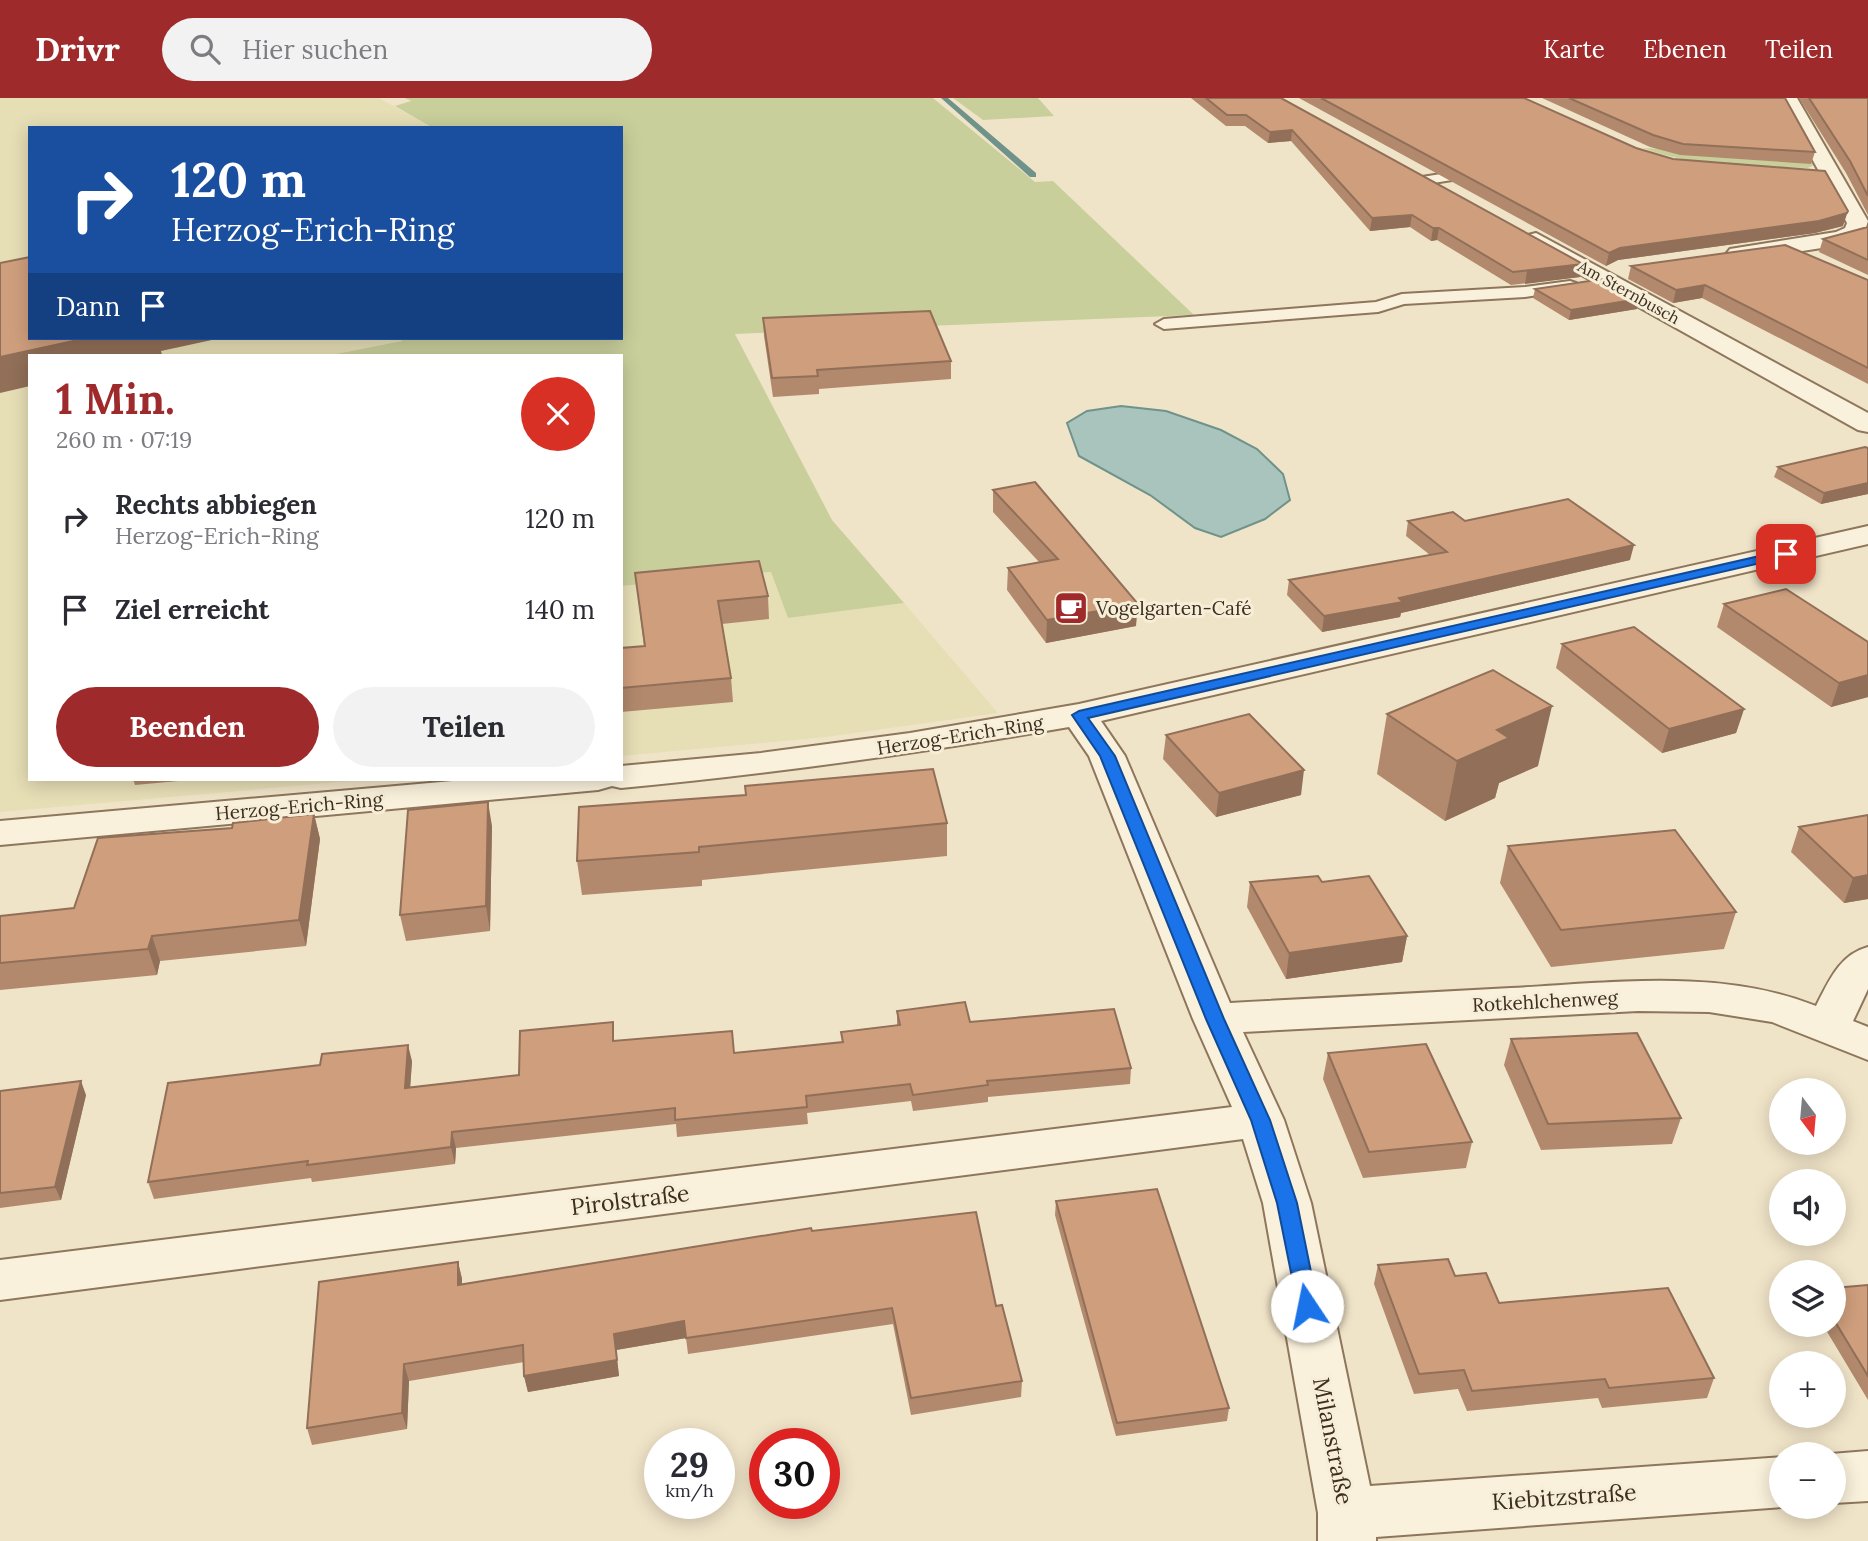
<!DOCTYPE html>
<html lang="de">
<meta charset="utf-8">
<style>
:root{--surface:#fff;--page:#f2f2f3;--text:#2b2b33;--muted:#7c7c81;--accent:#9e2a2b}
body{margin:0;font-family:Lora,serif;background:var(--page);color:var(--text);height:100vh;display:flex;flex-direction:column;font-size:26px;white-space:nowrap}
*{box-sizing:border-box;margin:0}
p{font-size:23px;color:var(--muted)}
.icon{flex:none;width:38px;height:38px;fill:none;stroke:currentColor;stroke-width:2;stroke-linecap:round;stroke-linejoin:round}
.map{position:relative;flex:1;overflow:hidden}
.panel{position:absolute;left:28px;top:256px;width:595px;height:427px;display:flex;flex-direction:column;background:var(--surface);border-radius:0px;box-shadow:0 4px 18px #0003}
.panel>*{flex:none}
.banner{position:absolute;left:28px;top:28px;width:595px;height:214px;border-radius:0px;box-shadow:0 4px 18px #0003;background:#1a4fa0;color:#fff;overflow:hidden}
.needle{width:46px;rotate:164deg}
.buttons{position:absolute;left:1769px;top:980px;display:grid;gap:14px}
.buttons a{display:grid;place-items:center;width:77px;height:77px;border-radius:50%;background:var(--surface);box-shadow:0 4px 18px #0003;font-size:35px}
.speed{position:absolute;left:644px;top:1330px;display:flex;gap:14px;font-size:35px;font-weight:700;text-align:center}
.speed>*{display:grid;place-content:center;width:91px;height:91px;border-radius:50%;background:var(--surface);box-shadow:0 4px 18px #0003;line-height:1}
.speed small{font-size:18px;font-weight:400}
.speed .limit{border:10px solid #d22;background:#fff;color:#111}
.pin{position:absolute;display:grid;place-items:center;width:60px;height:60px;color:#fff;margin:-30px;border-radius:14px;box-shadow:0 4px 10px #0006}
.me{position:absolute;width:77px;margin:-38px;rotate:349deg;stroke-linejoin:round;filter:drop-shadow(0 0 5px #0008)}
.turn{display:flex;align-items:center;gap:24px;height:147px;padding:0 28px;font-size:32px}
.turn .icon{width:91px;height:91px;stroke-width:2.5}
.turn b{display:block;font-size:49px;line-height:60px}
.then{display:flex;align-items:center;height:66px;padding:0 28px;background:#0003;gap:14px;font-size:26px}
.round{display:grid;place-items:center;flex:none;width:74px;height:74px;border-radius:37px;background:var(--page)}
.summary{display:flex;align-items:center;justify-content:space-between;height:119px;padding:0 28px}
h1{font-size:42px;font-weight:800;line-height:52px;color:var(--accent)}
.action{display:flex;gap:14px;margin-top:auto;padding:14px 28px}
.action a{flex:1;height:80px;border-radius:42px;background:var(--accent);color:#fff;font-size:28px;font-weight:800;line-height:80px;text-align:center}
.action a+a{background:var(--page);color:var(--text)}
ul{padding:0;list-style:none}
li{display:flex;align-items:center;gap:21px;height:91px;padding:0 28px}
li div{flex:1}
li b{display:block;font-size:26px}
li em{font-style:normal}
header{display:flex;align-items:center;gap:42px;box-sizing:border-box;height:98px;padding:0 35px;background:var(--accent);color:#fff}
header strong{font-size:33px}
nav{display:flex;gap:38px;margin-inline-start:auto;font-size:24px}
.search{width:490px;height:63px;background:var(--page);display:flex;align-items:center;gap:18px;box-sizing:border-box;padding:0 24px;border-radius:38px;color:var(--muted);font-size:26px}
.map>svg:first-child{display:block}
</style>
<header>
<strong>Drivr</strong>
<div class="search"><svg class="icon" aria-label="search" viewBox="0 0 24 24"><circle cx="10" cy="10" r="6"/><path d="M15 15l6 6"/></svg>Hier suchen</div>
<nav><a>Karte</a><a>Ebenen</a><a>Teilen</a></nav>
</header>
<div class="map">
<svg width="1868" height="1443" viewBox="0 0 1868 1443">
<rect width="100%" height="100%" fill="#f0e4c8"/>
<g fill="#e6deb5">
<path d="M 0,0 L 379,0 L 433,30 L 30,30 L 30,240 L 400,240 L 403,243 L 331,257 L 30,257 L 30,681 L 374,681 L 0,714 Z"/>
<path d="M 771,474 L 788,520 L 904,505 L 998,615 L 826,639 L 621,658 L 621,488 Z"/>
</g>
<g fill="#c9cf9b">
<path d="M 405,0 L 933,0 L 1035,84 L 1053,83 L 1194,217 L 735,236 L 832,422 L 904,505 L 788,520 L 771,474 L 621,488 L 621,257 L 331,257 L 402,243 L 400,240 L 621,240 L 621,30 L 433,30 L 395,8 L 411,3 Z"/>
<path d="M 953,0 L 1038,0 L 1054,18 L 983,22 Z"/>
<path d="M 1643,50 L 1811,58 L 1816,66 L 1808,70 C 1753,68 1695,70 1643,50 Z"/>
</g>
<path fill="#a9c4bc" stroke="#6f938a" stroke-width="2" d="M 1121,308 L 1166,313 L 1221,332 L 1257,351 L 1283,376 L 1290,402 L 1265,421 L 1221,439 L 1195,430 L 1150,397 L 1079,358 L 1067,325 L 1087,313 Z"/>
<g fill="none" stroke-linecap="round" stroke-linejoin="round">
<path fill="#6f938a" fill-rule="evenodd" d="M 941,0 L 948,0 L 1036,75 L 1036,79 L 1030,79 Z"/>
<g stroke="#8d765c" stroke-width="4">
<g id="lane">
<path d="M 1447,75 L 1452,76 L 1454,79 L 1452,82 L 1427,86 L 1420,82 L 1422,79 Z"/>
<path d="M 1570,183 L 1576,185 L 1578,188 L 1576,191 L 1525,199 L 1404,206 L 1378,214 L 1164,231 L 1155,226 L 1164,221 L 1376,204 L 1402,196 L 1525,189 Z"/>
</g>
</g>
<g stroke="#8d765c" stroke-width="4">
<g id="street">
<path d="M 1779,0 L 1797,0 L 1868,123 L 1863,139 L 1841,147 L 1738,163 L 1730,161 L 1726,156 L 1730,151 L 1836,134 L 1845,130 L 1847,125 Z"/>
<path d="M 1536,135 L 1868,315 L 1868,334 L 1858,332 L 1528,147 L 1525,142 L 1528,137 Z"/>
<path d="M 1868,428 L 1868,446 L 1101,623 L 1125,658 L 1230,905 C 1324,900 1418,895 1511,890 C 1611,885 1721,870 1816,908 C 1829,883 1839,857 1868,849 L 1868,891 L 1853,923 L 1868,929 L 1868,962 L 1772,924 L 1709,914 L 1638,913 L 1243,934 L 1284,1022 L 1311,1105 L 1370,1388 L 1782,1359 L 1782,1409 L 1376,1439 L 1376,1443 L 1318,1443 L 1318,1415 L 1263,1105 L 1243,1041 L 0,1202 L 0,1162 L 1232,1009 L 1193,921 L 1089,658 L 1069,629 C 920,655 772,676 621,690 L 612,688 L 598,692 L 0,747 L 0,723 L 475,681 L 621,681 L 621,668 L 761,655 L 910,635 L 1079,606 Z"/>
<path d="M 1868,1353 L 1868,1403 L 1834,1405 L 1834,1356 L 1831,1356 Z"/>
</g>
</g>
<use href="#lane" fill="#faf1dc" fill-rule="evenodd"/>
<use href="#street" fill="#faf1dc" fill-rule="evenodd"/>
</g>
<g fill="#b2896c">
<path d="M 1191,0 L 1281,0 L 1580,179 L 1511,187 L 1437,142 L 1431,143 L 1410,129 L 1370,133 L 1291,43 L 1268,45 L 1245,28 L 1226,28 Z"/>
<path d="M 1299,0 L 1524,0 L 1636,50 L 1843,128 L 1815,135 L 1618,162 L 1606,168 Z"/>
<path d="M 1542,0 L 1785,0 L 1815,54 L 1811,66 L 1680,57 L 1650,49 Z"/>
<path d="M 1799,0 L 1868,0 L 1868,117 L 1846,75 Z"/>
<path d="M 1868,128 L 1868,177 L 1819,154 L 1823,141 Z"/>
<path d="M 1631,168 L 1868,182 L 1868,286 L 1702,200 L 1673,205 L 1628,181 Z"/>
<path d="M 1535,191 L 1639,201 L 1637,211 L 1569,222 L 1533,200 Z"/>
<path d="M 763,220 L 951,263 L 951,281 L 819,291 L 819,296 L 773,299 L 764,238 Z"/>
<path d="M 1868,350 L 1868,396 L 1821,406 L 1774,379 L 1778,369 Z"/>
<path d="M 993,392 L 1136,528 L 1046,545 L 1007,492 L 1008,470 L 1039,464 L 993,414 Z"/>
<path d="M 1408,423 L 1465,423 L 1630,462 L 1401,515 L 1400,519 L 1322,534 L 1287,497 L 1289,482 L 1430,457 L 1406,438 Z"/>
<path d="M 635,475 L 768,498 L 769,521 L 722,526 L 731,580 L 733,604 L 621,614 L 621,550 L 644,548 Z"/>
<path d="M 1724,506 L 1868,544 L 1868,599 L 1831,609 L 1717,529 Z"/>
<path d="M 1562,546 L 1744,611 L 1736,635 L 1662,655 L 1556,570 Z"/>
<path d="M 1387,616 L 1538,668 L 1499,685 L 1495,700 L 1445,723 L 1377,676 Z"/>
<path d="M 1166,637 L 1301,697 L 1216,719 L 1163,661 Z"/>
<path d="M 133,681 L 200,681 L 135,687 Z"/>
<path d="M 579,709 L 947,725 L 947,758 L 702,782 L 702,788 L 582,797 L 577,763 Z"/>
<path d="M 314,716 L 320,741 L 306,848 L 160,863 L 157,877 L 0,892 L 0,818 L 74,810 L 232,730 Z"/>
<path d="M 1868,717 L 1868,801 L 1844,805 L 1791,754 L 1799,729 Z"/>
<path d="M 492,728 L 490,833 L 406,843 L 400,817 Z"/>
<path d="M 1508,748 L 1736,814 L 1724,851 L 1551,869 L 1500,785 Z"/>
<path d="M 1250,784 L 1407,838 L 1402,864 L 1286,881 L 1247,809 Z"/>
<path d="M 897,913 L 970,924 L 1131,970 L 1130,986 L 988,999 L 988,1004 L 913,1013 L 911,1003 L 807,1015 L 808,1026 L 677,1039 L 676,1026 L 456,1050 L 455,1066 L 312,1084 L 311,1080 L 154,1101 L 148,1084 L 320,967 L 412,963 L 410,989 L 519,977 L 615,943 L 734,955 L 842,944 L 841,934 L 897,927 Z"/>
<path d="M 1511,941 L 1681,1020 L 1672,1046 L 1541,1052 L 1504,967 Z"/>
<path d="M 1328,955 L 1472,1044 L 1466,1070 L 1363,1080 L 1323,981 Z"/>
<path d="M 0,993 L 86,997 L 61,1102 L 0,1110 Z"/>
<path d="M 1056,1103 L 1229,1310 L 1227,1323 L 1116,1338 L 1055,1117 Z"/>
<path d="M 812,1133 L 996,1208 L 1022,1283 L 1021,1299 L 911,1317 L 893,1226 L 688,1256 L 686,1240 L 616,1252 L 619,1278 L 528,1294 L 524,1278 L 524,1264 L 409,1283 L 407,1331 L 312,1347 L 307,1330 L 458,1164 L 462,1181 L 462,1186 Z"/>
<path d="M 1378,1167 L 1455,1178 L 1499,1205 L 1714,1280 L 1707,1300 L 1602,1310 L 1598,1300 L 1467,1313 L 1458,1291 L 1414,1296 L 1374,1186 Z"/>
<path d="M 1868,1187 L 1868,1302 L 1823,1227 L 1834,1227 L 1834,1190 Z"/>
</g>
<g fill="#916f58">
<path d="M 1292,32 L 1291,43 L 1268,45 L 1270,34 Z"/>
<path d="M 1848,113 L 1843,128 L 1815,135 L 1618,162 L 1606,168 L 1609,155 L 1620,150 Z"/>
<path d="M 1412,117 L 1410,129 L 1370,133 L 1372,120 Z"/>
<path d="M 1433,130 L 1439,130 L 1437,142 L 1431,143 Z"/>
<path d="M 1583,166 L 1580,179 L 1525,186 L 1527,173 Z"/>
<path d="M 1705,187 L 1702,200 L 1673,205 L 1676,192 Z"/>
<path d="M 1639,201 L 1637,211 L 1569,222 L 1571,212 Z"/>
<path d="M 87,240 L 221,240 L 161,253 L 162,257 L 30,257 L 30,288 L 0,295 L 0,259 Z"/>
<path d="M 1868,385 L 1868,396 L 1821,406 L 1824,395 Z"/>
<path d="M 1634,447 L 1630,462 L 1401,515 L 1400,519 L 1322,534 L 1324,518 Z"/>
<path d="M 1138,506 L 1136,528 L 1046,545 L 1047,522 Z"/>
<path d="M 1868,577 L 1868,599 L 1831,609 L 1839,585 Z"/>
<path d="M 1552,608 L 1538,668 L 1499,685 L 1495,700 L 1445,723 L 1457,663 L 1497,632 Z"/>
<path d="M 1744,611 L 1736,635 L 1662,655 L 1669,631 Z"/>
<path d="M 1304,672 L 1301,697 L 1216,719 L 1219,695 Z"/>
<path d="M 488,704 L 492,728 L 490,833 L 486,808 Z"/>
<path d="M 314,716 L 320,741 L 306,848 L 299,822 Z"/>
<path d="M 1868,777 L 1868,801 L 1844,805 L 1853,780 Z"/>
<path d="M 152,838 L 160,863 L 157,877 L 148,851 Z"/>
<path d="M 1407,838 L 1402,864 L 1286,881 L 1289,855 Z"/>
<path d="M 408,947 L 412,963 L 409,1007 L 405,990 Z"/>
<path d="M 81,983 L 86,997 L 61,1102 L 55,1089 Z"/>
<path d="M 452,1034 L 456,1050 L 455,1066 L 451,1049 Z"/>
<path d="M 458,1164 L 462,1181 L 462,1203 L 458,1187 Z"/>
<path d="M 684,1223 L 686,1240 L 616,1252 L 619,1278 L 528,1294 L 524,1278 L 614,1236 Z"/>
<path d="M 404,1266 L 409,1283 L 407,1331 L 402,1315 Z"/>
</g>
<g fill="#cf9f7d" stroke="#916f58" stroke-width="2">
<path d="M 1206,0 L 1281,0 L 1583,166 L 1513,174 L 1439,130 L 1433,130 L 1412,117 L 1372,120 L 1292,32 L 1270,34 L 1246,17 L 1227,17 Z"/>
<path d="M 1321,0 L 1524,0 L 1636,50 L 1673,61 L 1825,73 L 1848,113 L 1847,115 L 1819,123 L 1620,150 L 1609,155 Z"/>
<path d="M 1569,0 L 1785,0 L 1815,54 L 1683,46 L 1653,37 Z"/>
<path d="M 1809,0 L 1868,0 L 1868,98 L 1850,63 Z"/>
<path d="M 1868,128 L 1868,162 L 1823,141 L 1868,129 Z"/>
<path d="M 1785,147 L 1868,182 L 1868,270 L 1705,187 L 1676,192 L 1631,168 Z"/>
<path d="M 30,159 L 30,240 L 87,240 L 0,259 L 0,165 Z"/>
<path d="M 1603,181 L 1639,201 L 1571,212 L 1535,191 Z"/>
<path d="M 930,213 L 951,263 L 817,272 L 818,278 L 772,280 L 763,220 Z"/>
<path d="M 1865,349 L 1868,350 L 1868,385 L 1824,395 L 1778,369 Z"/>
<path d="M 1035,384 L 1138,506 L 1047,522 L 1008,470 L 1058,461 L 993,392 Z"/>
<path d="M 1568,401 L 1634,447 L 1399,500 L 1403,504 L 1324,518 L 1289,482 L 1447,454 L 1408,423 L 1453,414 L 1465,423 Z"/>
<path d="M 759,463 L 768,498 L 718,503 L 731,580 L 621,590 L 621,550 L 645,548 L 635,475 Z"/>
<path d="M 1786,491 L 1868,544 L 1868,577 L 1839,585 L 1724,506 Z"/>
<path d="M 1634,529 L 1744,611 L 1669,631 L 1562,546 Z"/>
<path d="M 1493,572 L 1552,608 L 1497,632 L 1509,640 L 1457,663 L 1387,616 Z"/>
<path d="M 1249,616 L 1304,672 L 1219,695 L 1166,637 Z"/>
<path d="M 933,671 L 947,725 L 699,749 L 699,754 L 577,763 L 579,709 L 746,697 L 745,688 Z"/>
<path d="M 488,704 L 486,808 L 400,817 L 408,712 Z"/>
<path d="M 314,716 L 299,822 L 152,838 L 148,851 L 0,865 L 0,818 L 74,810 L 98,740 L 232,730 L 233,725 Z"/>
<path d="M 1868,717 L 1868,777 L 1853,780 L 1799,729 Z"/>
<path d="M 1675,732 L 1736,814 L 1561,832 L 1508,748 Z"/>
<path d="M 1318,778 L 1322,784 L 1369,778 L 1407,838 L 1289,855 L 1250,784 Z"/>
<path d="M 965,904 L 970,924 L 1114,911 L 1131,970 L 987,983 L 988,987 L 913,997 L 910,986 L 806,998 L 807,1009 L 675,1022 L 675,1010 L 452,1034 L 451,1049 L 307,1067 L 308,1063 L 148,1084 L 168,985 L 320,967 L 322,956 L 408,947 L 405,990 L 519,977 L 520,933 L 613,924 L 613,943 L 732,933 L 734,955 L 843,944 L 841,934 L 900,927 L 897,913 Z"/>
<path d="M 1637,935 L 1681,1020 L 1548,1026 L 1511,941 Z"/>
<path d="M 1426,946 L 1472,1044 L 1369,1054 L 1328,955 Z"/>
<path d="M 81,983 L 55,1089 L 0,1095 L 0,993 Z"/>
<path d="M 1157,1091 L 1229,1310 L 1117,1325 L 1056,1103 Z"/>
<path d="M 976,1114 L 996,1208 L 1002,1207 L 1022,1283 L 911,1300 L 892,1210 L 686,1240 L 684,1223 L 614,1236 L 617,1262 L 524,1278 L 523,1247 L 404,1266 L 402,1315 L 307,1330 L 319,1184 L 458,1164 L 458,1187 L 811,1130 L 812,1133 Z"/>
<path d="M 1448,1161 L 1455,1178 L 1486,1175 L 1499,1205 L 1668,1190 L 1714,1280 L 1609,1290 L 1605,1281 L 1472,1293 L 1464,1272 L 1419,1276 L 1378,1167 Z"/>
<path d="M 1868,1187 L 1868,1278 L 1834,1222 L 1834,1190 Z"/>
</g>
<path fill="#1a73e8" stroke="#114b97" stroke-width="2" d="M 1786,452 L 1791,453 L 1791,458 L 1088,620 L 1115,658 L 1224,921 L 1270,1022 L 1297,1105 L 1318,1208 L 1314,1214 L 1307,1217 L 1299,1214 L 1277,1105 L 1251,1022 L 1206,921 L 1100,658 L 1072,617 L 1079,613 Z"/>
<defs>
<g id="cafe-square" transform="scale(1.75)"><rect x="-9" y="-9" width="18" height="18" rx="4" fill="#9e2a2b" stroke="#f7eed8"/><path d="M-5.5-4.5H6V0H3Q3 3.5 0 3.5H-2.5Q-5.5 3.5-5.5 0ZM3-3.2v2h1.7v-2ZM-6 4.5H4V6H-6Z" fill="#fff"/></g>
</defs>
<g fill-rule="evenodd">
<use href="#cafe-square" x="1071" y="510"/>
</g>
<g text-anchor="middle" stroke-width="6" stroke-linejoin="round" paint-order="stroke">
<g font-size="16" fill="#3d2e20" stroke="#f7eed8">
<text transform="translate(1629 194) rotate(29)" y="6">Am Sternbusch</text>
</g>
<g font-size="19" fill="#3d2e20" stroke="#f7eed8" text-anchor="start">
<text x="1096" y="517">Vogelgarten-Café</text>
</g>
<g font-size="19" fill="#3d2e20" stroke="#f7eed8">
<text transform="translate(960 637) rotate(-9)" y="7">Herzog-Erich-Ring</text>
<text transform="translate(299 708) rotate(-5)" y="7">Herzog-Erich-Ring</text>
<text transform="translate(1545 903) rotate(-3)" y="7">Rotkehlchenweg</text>
</g>
<g font-size="23" fill="#3d2e20" stroke="#f7eed8">
<text transform="translate(630 1102) rotate(-7)" y="8">Pirolstraße</text>
<text transform="translate(1333 1343) rotate(79)" y="8">Milanstraße</text>
<text transform="translate(1564 1399) rotate(-4)" y="8">Kiebitzstraße</text>
</g>
</g>
</svg>
<div class="buttons">
<a><svg class="needle" viewBox="-14 -14 28 28"><path d="M0-13l5 13h-10z" fill="#e53935"/><path d="M0 13l5-13h-10z" fill="#7c7c81"/></svg></a>
<a><svg class="icon" aria-label="sound" viewBox="0 0 24 24"><path d="M4 9h4l5-4v14l-5-4H4zM17 9q2 3 0 6"/></svg></a>
<a><svg class="icon" aria-label="layers" viewBox="0 0 24 24"><path d="M12 4l9 5-9 5-9-5zM3 14l9 5 9-5"/></svg></a>
<a>+</a>
<a>−</a>
</div>
<div class="speed"><div>29<small>km/h</small></div><div class="limit">30</div></div>
<div class="pin" style="left:1786px;top:456px;background:#d93025"><svg class="icon" aria-label="arrive" viewBox="0 0 24 24"><path d="M6 21V4h12l-3 4 3 4H6"/></svg></div>
<svg class="me" style="left:1307px;top:1208px" viewBox="-20 -20 40 40"><circle r="19" fill="#fff"/><path d="M0-13L10 11 0 6-10 11z" fill="#1a73e8"/></svg>
<div class="banner">
<div class="turn"><svg class="icon" aria-label="right" viewBox="0 0 24 24"><path d="M7 20v-9h11M14 6l5 5-5 5"/></svg><div><b>120 m</b>Herzog-Erich-Ring</div></div>
<div class="then">Dann<svg class="icon" aria-label="arrive" viewBox="0 0 24 24"><path d="M6 21V4h12l-3 4 3 4H6"/></svg></div>
</div>
<section class="panel">
<div class="summary"><div><h1>1 Min.</h1><p>260 m · 07:19</p></div><a class="round" style="background:#d93025;color:#fff"><svg class="icon" aria-label="close" viewBox="0 0 24 24"><path d="M6 6l12 12M18 6L6 18"/></svg></a></div>
<ul>
<li><svg class="icon" aria-label="right" viewBox="0 0 24 24"><path d="M7 20v-9h11M14 6l5 5-5 5"/></svg><div><b>Rechts abbiegen</b><p>Herzog-Erich-Ring</p></div><em>120 m</em></li>
<li><svg class="icon" aria-label="arrive" viewBox="0 0 24 24"><path d="M6 21V4h12l-3 4 3 4H6"/></svg><div><b>Ziel erreicht</b></div><em>140 m</em></li>
</ul>
<div class="action"><a>Beenden</a><a>Teilen</a></div>
</section>
</div>
